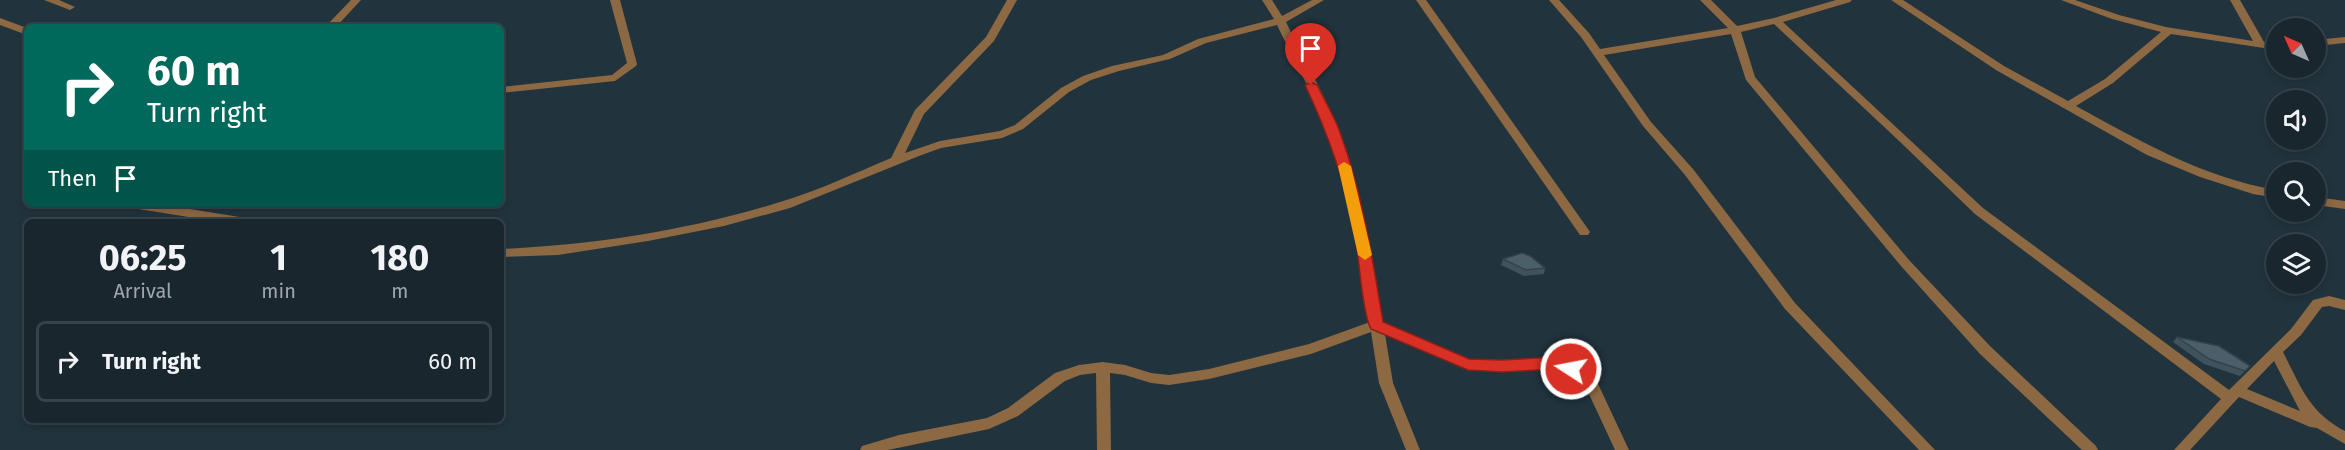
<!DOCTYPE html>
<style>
:root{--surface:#19262e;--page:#26323a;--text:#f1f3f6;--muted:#9fa5aa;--line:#37434a}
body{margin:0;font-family:"Fira Sans",sans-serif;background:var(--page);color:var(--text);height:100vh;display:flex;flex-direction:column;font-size:22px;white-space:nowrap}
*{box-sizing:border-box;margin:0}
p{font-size:20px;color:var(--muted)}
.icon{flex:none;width:33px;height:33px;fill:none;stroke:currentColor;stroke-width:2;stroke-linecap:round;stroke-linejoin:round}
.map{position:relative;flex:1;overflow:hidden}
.drawer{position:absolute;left:24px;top:219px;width:480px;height:204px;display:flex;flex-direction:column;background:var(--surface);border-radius:9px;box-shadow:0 3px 9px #0003,0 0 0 2px var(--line)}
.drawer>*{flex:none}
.hud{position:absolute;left:24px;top:24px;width:480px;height:183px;border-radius:9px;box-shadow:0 3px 9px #0003,0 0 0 2px var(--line);background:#00695c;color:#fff;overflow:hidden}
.needle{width:39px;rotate:315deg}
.controls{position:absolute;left:2266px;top:18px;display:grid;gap:12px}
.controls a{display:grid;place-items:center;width:60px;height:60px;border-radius:50%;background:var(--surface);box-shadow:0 3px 9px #0003,0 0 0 2px var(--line);font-size:30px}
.pin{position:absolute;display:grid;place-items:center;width:51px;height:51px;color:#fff;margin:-62px -26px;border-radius:50% 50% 50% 0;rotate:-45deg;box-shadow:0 0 6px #0007}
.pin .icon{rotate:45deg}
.me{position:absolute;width:66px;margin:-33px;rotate:281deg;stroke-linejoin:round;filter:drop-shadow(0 0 4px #0008)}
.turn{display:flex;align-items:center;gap:21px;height:126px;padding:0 24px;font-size:27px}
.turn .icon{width:78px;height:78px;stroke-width:2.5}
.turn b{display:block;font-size:42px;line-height:51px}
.then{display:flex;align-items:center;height:57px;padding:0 24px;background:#0003;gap:12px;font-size:22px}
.eta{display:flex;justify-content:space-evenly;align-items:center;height:102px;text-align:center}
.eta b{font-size:36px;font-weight:700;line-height:42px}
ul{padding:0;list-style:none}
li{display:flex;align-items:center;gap:18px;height:81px;margin:0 12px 9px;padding:0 12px;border:3px solid var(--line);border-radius:9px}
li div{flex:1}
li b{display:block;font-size:22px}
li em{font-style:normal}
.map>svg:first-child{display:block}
</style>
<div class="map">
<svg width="2345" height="450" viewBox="0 0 2345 450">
<rect width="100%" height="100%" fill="#21333d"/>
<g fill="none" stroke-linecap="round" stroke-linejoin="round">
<g fill="#8c6843" fill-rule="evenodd">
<path d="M 44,0 L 59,0 L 75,7 L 70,10 Z"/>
<path d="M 351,0 L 361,0 L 336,27 L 325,27 Z"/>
<path d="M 610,0 L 620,0 L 637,64 L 636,66 L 615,81 L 501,93 L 501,87 L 612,75 L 627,63 Z"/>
<path d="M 1007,0 L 1017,0 L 994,41 L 924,114 L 905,153 L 940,141 L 1000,131 L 1015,125 L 1061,88 L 1083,76 L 1112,66 L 1163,55 L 1198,39 L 1274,19 L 1262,0 L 1272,0 L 1282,16 L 1312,0 L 1324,0 L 1286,22 C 1302,56 1322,90 1337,125 C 1362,188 1372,256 1383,322 L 1469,359 L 1502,361 L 1555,358 L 1592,371 L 1629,450 L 1615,450 L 1582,379 L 1554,368 L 1502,371 L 1468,369 L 1385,334 L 1393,383 L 1420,450 L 1406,450 L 1379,383 L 1371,332 L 1311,354 L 1209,379 L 1169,385 L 1151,383 L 1125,375 L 1110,373 L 1111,450 L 1097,450 L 1096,373 L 1080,375 L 1065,381 L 1018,416 L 989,429 L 888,450 L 860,450 L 862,446 L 899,435 L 987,418 L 1008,408 L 1055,373 L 1079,365 L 1103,362 L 1125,365 L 1151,373 L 1169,375 L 1209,369 L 1309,344 L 1370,322 C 1360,256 1351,187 1325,124 C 1311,91 1293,58 1277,25 L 1206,43 L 1170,59 L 1119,71 L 1091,80 L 1069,92 L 1023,129 L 1002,138 L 941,148 L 919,156 L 790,208 L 724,226 L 648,241 L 558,255 L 501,257 L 501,249 C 594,245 691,230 780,202 C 818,191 855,173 891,158 L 915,110 L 986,37 Z"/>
<path d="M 1416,0 L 1426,0 L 1588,229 L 1590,232 L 1588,235 L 1580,235 Z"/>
<path d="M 1549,0 L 1559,0 L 1589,33 L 1600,49 L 1728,28 L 1700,0 L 1711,0 L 1737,26 L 1774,18 L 1836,0 L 1852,0 L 1850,2 L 1783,22 L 1983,208 L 2229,390 L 2291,329 L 2313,300 L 2329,296 L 2345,300 L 2345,310 L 2329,306 L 2322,307 L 2301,335 L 2283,352 C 2301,387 2309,412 2345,431 L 2345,444 L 2317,428 L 2310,427 L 2239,397 L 2190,450 L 2174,450 L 2221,399 L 1975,214 L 1896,138 L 1774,24 L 1741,32 L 1755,77 L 1909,260 L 1990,346 L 2096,446 L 2098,450 L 2082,450 L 1980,354 L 1901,266 L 1746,80 L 1731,34 L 1604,55 L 1651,122 L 1693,169 L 1795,303 L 1935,450 L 1919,450 L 1785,309 L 1685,175 L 1643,126 L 1581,37 ZM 2274,361 L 2300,411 L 2247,389 Z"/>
<path d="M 1891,0 L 1903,0 L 2004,66 L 2068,101 L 2105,79 L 2161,32 L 2112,19 L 2061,0 L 2075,0 L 2119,15 L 2166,27 L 2253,41 L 2230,0 L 2240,0 L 2264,42 L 2277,44 L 2277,50 L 2171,34 L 2113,83 L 2076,106 C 2140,141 2204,178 2277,190 L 2277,198 L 2253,194 L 2200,177 L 2147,155 L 1996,70 Z"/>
<path d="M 0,18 L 27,28 L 27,35 L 0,25 Z"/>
<path d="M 2345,37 L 2345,43 L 2316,46 L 2316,40 Z"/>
<path d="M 2316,197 L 2345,201 L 2345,209 L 2316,205 Z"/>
<path d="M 126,204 L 158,204 L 246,218 L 252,222 L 220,222 L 132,208 Z"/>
</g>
</g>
<g fill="#40525b">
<path d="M 1503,259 L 1545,268 L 1544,274 L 1524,276 L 1501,265 Z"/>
<path d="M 2177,337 L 2250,366 L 2240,376 L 2204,364 L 2173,342 Z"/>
</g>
<g fill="#4b5f6a" stroke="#34424a" stroke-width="1.5">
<path d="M 1522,253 L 1530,256 L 1545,268 L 1526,270 L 1503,259 Z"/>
<path d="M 2177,337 L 2219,346 L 2250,366 L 2245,371 L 2209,359 Z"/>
</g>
<path fill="#d93025" stroke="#8d1f18" stroke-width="1.5" d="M 1311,82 L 1317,85 C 1324,99 1332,113 1338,127 C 1362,190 1372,256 1383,322 L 1469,359 L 1502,360 L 1555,357 L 1577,365 L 1579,369 L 1577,373 L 1571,375 L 1555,369 L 1502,372 L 1468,370 L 1371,329 C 1362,312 1359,256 1355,234 C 1345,182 1328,133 1305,85 Z"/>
<path fill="#f59e0b" d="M 1344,162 L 1351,166 L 1372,255 L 1365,260 L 1358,255 L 1338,166 Z"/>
</svg>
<div class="controls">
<a><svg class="needle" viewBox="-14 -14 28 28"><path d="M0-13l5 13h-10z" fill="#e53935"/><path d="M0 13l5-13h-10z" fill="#9fa5aa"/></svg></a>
<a><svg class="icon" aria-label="sound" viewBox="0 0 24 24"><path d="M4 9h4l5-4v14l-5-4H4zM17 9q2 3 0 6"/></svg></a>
<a><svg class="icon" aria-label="search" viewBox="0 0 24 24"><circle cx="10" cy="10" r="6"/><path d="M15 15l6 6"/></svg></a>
<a><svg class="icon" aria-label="layers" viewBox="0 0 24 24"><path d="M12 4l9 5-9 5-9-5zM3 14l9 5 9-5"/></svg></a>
</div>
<div class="pin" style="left:1311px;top:85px;background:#d93025"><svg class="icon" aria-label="arrive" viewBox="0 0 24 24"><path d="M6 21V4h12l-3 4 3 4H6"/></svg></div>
<svg class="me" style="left:1571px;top:369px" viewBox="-20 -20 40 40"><circle r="17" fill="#d93025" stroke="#fff" stroke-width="3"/><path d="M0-11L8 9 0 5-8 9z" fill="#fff"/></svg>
<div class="hud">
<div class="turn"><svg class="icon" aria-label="right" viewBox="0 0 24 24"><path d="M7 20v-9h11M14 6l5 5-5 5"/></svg><div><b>60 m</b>Turn right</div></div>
<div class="then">Then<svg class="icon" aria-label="arrive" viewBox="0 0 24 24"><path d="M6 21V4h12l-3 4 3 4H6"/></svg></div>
</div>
<section class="drawer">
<div class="eta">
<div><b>06:25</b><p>Arrival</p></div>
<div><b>1</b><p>min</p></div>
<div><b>180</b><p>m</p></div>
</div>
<ul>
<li><svg class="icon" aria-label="right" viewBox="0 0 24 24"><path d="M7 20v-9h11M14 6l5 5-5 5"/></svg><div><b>Turn right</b></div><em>60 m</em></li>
</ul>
</section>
</div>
